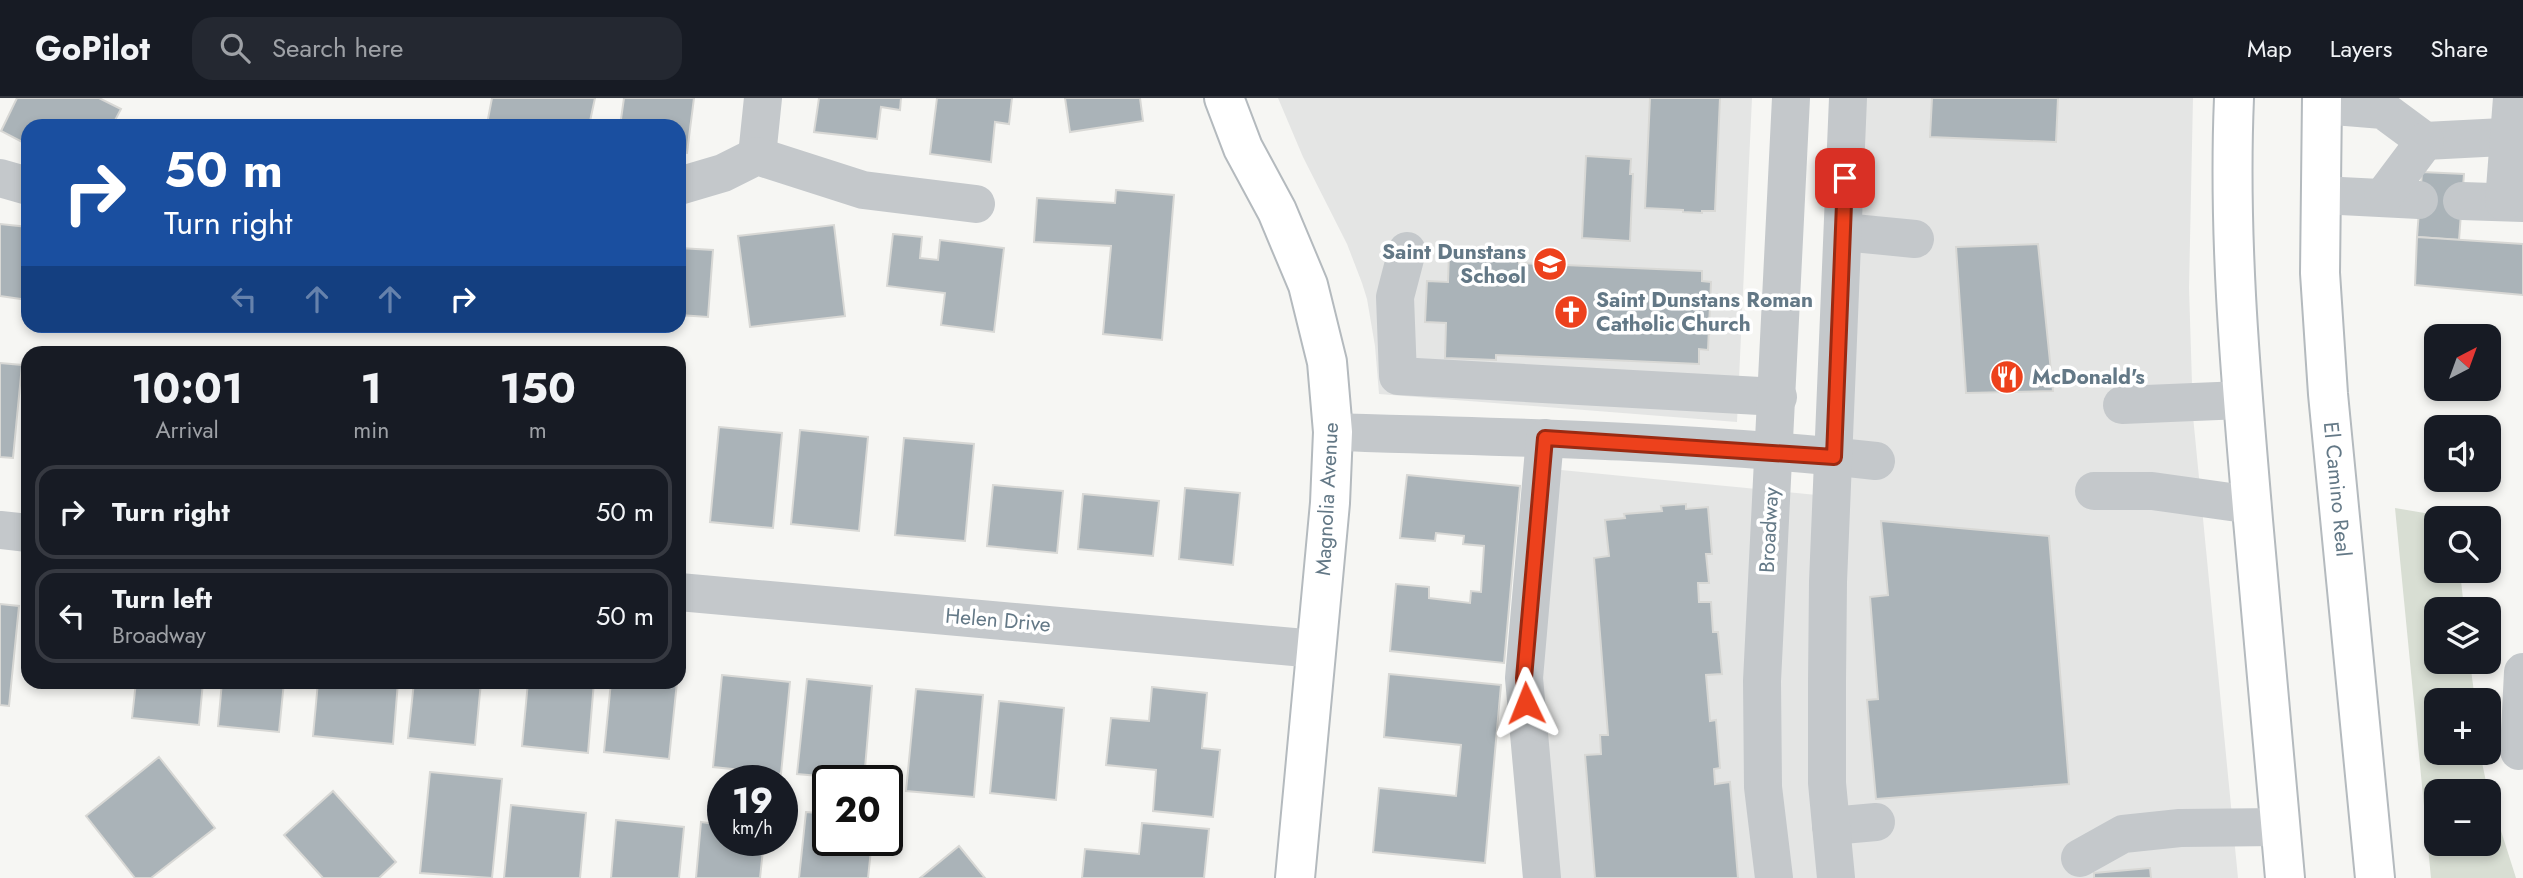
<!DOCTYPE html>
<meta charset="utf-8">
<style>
:root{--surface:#171b24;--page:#242831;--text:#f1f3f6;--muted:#9ea1a6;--line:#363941}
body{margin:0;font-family:Jost,sans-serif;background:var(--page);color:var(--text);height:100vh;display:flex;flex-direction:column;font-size:26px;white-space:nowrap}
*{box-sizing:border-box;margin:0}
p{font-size:23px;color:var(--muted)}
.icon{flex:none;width:38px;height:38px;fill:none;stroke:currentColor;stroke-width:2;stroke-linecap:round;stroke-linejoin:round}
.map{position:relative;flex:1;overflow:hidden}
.sheet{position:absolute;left:21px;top:248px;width:665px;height:343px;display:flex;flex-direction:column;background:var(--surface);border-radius:21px;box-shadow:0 4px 10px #0003}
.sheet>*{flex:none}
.hud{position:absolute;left:21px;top:21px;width:665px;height:214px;border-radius:21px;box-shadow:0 4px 10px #0003;background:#1a4fa0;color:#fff;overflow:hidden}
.needle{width:46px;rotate:41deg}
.fabs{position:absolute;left:2424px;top:226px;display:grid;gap:14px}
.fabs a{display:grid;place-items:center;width:77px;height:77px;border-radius:14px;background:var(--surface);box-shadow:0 4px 10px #0003;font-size:35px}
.speed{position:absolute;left:707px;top:667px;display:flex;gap:14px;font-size:35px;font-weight:700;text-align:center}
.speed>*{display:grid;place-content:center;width:91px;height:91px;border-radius:50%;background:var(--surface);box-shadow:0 4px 10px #0003;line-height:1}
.speed small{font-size:18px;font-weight:400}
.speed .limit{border:4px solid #111;border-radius:10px;background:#fff;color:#111}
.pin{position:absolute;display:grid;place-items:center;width:60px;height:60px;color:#fff;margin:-30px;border-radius:14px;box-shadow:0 4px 10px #0006}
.me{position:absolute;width:77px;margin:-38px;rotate:358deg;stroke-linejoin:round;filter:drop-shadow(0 0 5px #0008)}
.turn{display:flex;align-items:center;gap:24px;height:147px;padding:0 28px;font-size:32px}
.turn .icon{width:91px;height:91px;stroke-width:2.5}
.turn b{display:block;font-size:49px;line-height:60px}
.lanes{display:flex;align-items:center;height:66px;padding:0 28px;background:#0003;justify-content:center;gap:35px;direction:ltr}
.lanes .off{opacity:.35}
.eta{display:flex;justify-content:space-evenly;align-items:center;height:119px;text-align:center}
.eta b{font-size:42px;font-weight:700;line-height:49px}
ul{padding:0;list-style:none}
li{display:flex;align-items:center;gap:21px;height:94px;margin:0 14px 10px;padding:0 14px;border:4px solid var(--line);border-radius:21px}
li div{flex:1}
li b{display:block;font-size:26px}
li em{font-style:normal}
header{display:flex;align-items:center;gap:42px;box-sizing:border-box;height:98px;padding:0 35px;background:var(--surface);border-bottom:2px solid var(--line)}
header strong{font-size:33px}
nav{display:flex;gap:38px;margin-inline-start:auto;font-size:24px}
.search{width:490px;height:63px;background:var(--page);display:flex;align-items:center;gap:18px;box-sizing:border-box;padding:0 24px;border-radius:21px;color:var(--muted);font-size:26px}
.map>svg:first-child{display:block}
</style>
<header>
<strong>GoPilot</strong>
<div class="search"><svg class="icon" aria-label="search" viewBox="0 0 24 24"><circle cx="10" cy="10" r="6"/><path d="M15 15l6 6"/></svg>Search here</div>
<nav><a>Map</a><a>Layers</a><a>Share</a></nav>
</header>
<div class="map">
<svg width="2523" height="780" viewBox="0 0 2523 780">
<rect width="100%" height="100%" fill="#f6f6f3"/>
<g fill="#e4e5e4">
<path d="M 1278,0 L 1752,0 L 1737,324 L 1379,296 L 1375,248 L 1367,201 L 1362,185 L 1347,146 L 1303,59 Z"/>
<path d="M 1852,0 L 2193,0 L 2189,190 L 2193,318 L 2238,780 L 1533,780 L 1530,369 L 1838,399 Z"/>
</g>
<path fill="#d8ded3" d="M 2395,410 L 2454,420 L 2436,420 L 2436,472 L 2460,473 L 2464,511 L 2436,511 L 2436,564 L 2470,564 L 2475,602 L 2436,602 L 2436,654 L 2480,655 L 2488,693 L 2436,693 L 2436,746 L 2488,746 L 2489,695 L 2516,780 L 2431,780 Z"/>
<g fill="#aab3b8" stroke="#d8d8d5" stroke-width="2">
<path d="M 17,0 L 99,0 L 121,11 L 112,28 L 28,28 L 28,47 L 1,33 Z"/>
<path d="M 492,0 L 595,0 L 589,28 L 499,28 L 487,26 Z"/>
<path d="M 624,0 L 694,0 L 687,55 L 679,54 L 679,28 L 620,28 Z"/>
<path d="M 819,0 L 901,0 L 900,12 L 881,9 L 877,41 L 814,34 Z"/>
<path d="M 937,0 L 1012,0 L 1009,26 L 995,24 L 991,64 L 930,56 Z"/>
<path d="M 1065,0 L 1140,0 L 1143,23 L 1070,34 Z"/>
<path d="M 1650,0 L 1720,0 L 1715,113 L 1702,113 L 1702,115 L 1683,114 L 1683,112 L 1645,110 Z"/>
<path d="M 1932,0 L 2058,0 L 2056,44 L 1930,39 Z"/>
<path d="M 1586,58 L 1631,61 L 1630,76 L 1633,76 L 1630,143 L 1582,140 Z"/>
<path d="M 2422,74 L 2464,76 L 2459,142 L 2417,139 Z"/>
<path d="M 1116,92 L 1174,97 L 1162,242 L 1103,236 L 1111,148 L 1034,144 L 1037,100 L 1115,105 Z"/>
<path d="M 0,126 L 28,129 L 28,202 L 0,198 Z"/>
<path d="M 834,127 L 845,218 L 750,229 L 738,138 Z"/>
<path d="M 893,136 L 922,139 L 920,160 L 938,162 L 940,142 L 1004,150 L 994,234 L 941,227 L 945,195 L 887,188 Z"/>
<path d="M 2417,139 L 2523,146 L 2523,197 L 2415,187 Z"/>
<path d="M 2038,146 L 2053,293 L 1966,295 L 1956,149 Z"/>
<path d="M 679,150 L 713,152 L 708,219 L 679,217 Z"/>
<path d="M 1449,155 L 1519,158 L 1519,165 L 1702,173 L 1702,183 L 1711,184 L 1708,252 L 1699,251 L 1699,266 L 1496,257 L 1496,262 L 1445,260 L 1446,225 L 1425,224 L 1427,183 L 1448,184 Z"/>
<path d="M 0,265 L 22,267 L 13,360 L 0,359 Z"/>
<path d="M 719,329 L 782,335 L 773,430 L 710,424 Z"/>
<path d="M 800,332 L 868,339 L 859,433 L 791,426 Z"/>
<path d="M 904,340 L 974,346 L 965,443 L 895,437 Z"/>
<path d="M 1407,377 L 1520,388 L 1504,565 L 1390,553 L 1396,486 L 1429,489 L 1429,500 L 1470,505 L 1471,493 L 1481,494 L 1484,448 L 1463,446 L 1464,438 L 1436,435 L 1435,443 L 1400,440 Z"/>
<path d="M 993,387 L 1063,393 L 1057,455 L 987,448 Z"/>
<path d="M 1185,390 L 1240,395 L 1233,467 L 1179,461 Z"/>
<path d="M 1083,396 L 1159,403 L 1153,458 L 1078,451 Z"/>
<path d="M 1686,406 L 1686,411 L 1708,409 L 1712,456 L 1706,456 L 1709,485 L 1698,485 L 1699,504 L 1711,504 L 1713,534 L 1718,534 L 1722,576 L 1706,577 L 1710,623 L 1716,622 L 1720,670 L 1714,671 L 1715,686 L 1730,684 L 1738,780 L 1595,780 L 1585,657 L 1601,656 L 1600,637 L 1608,637 L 1594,460 L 1609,458 L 1605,422 L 1625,420 L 1624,416 L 1662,413 L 1661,408 Z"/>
<path d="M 1881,423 L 2049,438 L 2069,686 L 1876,701 L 1867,602 L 1878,601 L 1870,499 L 1888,497 Z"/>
<path d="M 0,506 L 19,508 L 9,608 L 0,607 Z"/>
<path d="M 1389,576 L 1501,587 L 1485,765 L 1373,754 L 1379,690 L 1456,698 L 1461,647 L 1384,639 Z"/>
<path d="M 722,577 L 790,584 L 781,676 L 713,669 Z"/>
<path d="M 807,581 L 872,588 L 864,682 L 797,676 Z"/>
<path d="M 136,584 L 203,584 L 199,627 L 132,620 Z"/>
<path d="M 222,584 L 284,584 L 279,634 L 218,628 Z"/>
<path d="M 318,584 L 398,584 L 393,646 L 313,638 Z"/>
<path d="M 414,584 L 481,584 L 475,647 L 408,640 Z"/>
<path d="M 528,584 L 594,584 L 588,655 L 522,648 Z"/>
<path d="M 611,584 L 677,584 L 669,661 L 604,654 Z"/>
<path d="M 1152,589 L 1207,595 L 1202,650 L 1220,652 L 1213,719 L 1153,713 L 1156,672 L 1106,667 L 1111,620 L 1149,623 Z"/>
<path d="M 916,591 L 983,597 L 974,699 L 906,693 Z"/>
<path d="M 999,603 L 1064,610 L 1056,702 L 990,695 Z"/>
<path d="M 159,659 L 215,730 L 151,780 L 135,780 L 86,718 Z"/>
<path d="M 430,674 L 502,681 L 492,780 L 420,775 Z"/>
<path d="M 333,693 L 396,764 L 379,780 L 323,780 L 284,737 Z"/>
<path d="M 511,707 L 586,715 L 580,780 L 504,780 Z"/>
<path d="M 806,714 L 828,716 L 828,742 L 872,742 L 868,780 L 799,780 Z"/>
<path d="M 616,722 L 684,729 L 679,780 L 611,780 Z"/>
<path d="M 701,724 L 723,727 L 723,742 L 764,742 L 760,780 L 696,780 Z"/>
<path d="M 1142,725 L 1209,731 L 1204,780 L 1082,780 L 1085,751 L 1139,756 Z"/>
<path d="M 959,748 L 985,780 L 920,780 Z"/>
<path d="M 2150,770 L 2151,780 L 2094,780 L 2094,775 Z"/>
</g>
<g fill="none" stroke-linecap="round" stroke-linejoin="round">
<g stroke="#b4babe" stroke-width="42">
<g id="major">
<path d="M 1224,0 L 1243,50 L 1277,113 L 1308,187 L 1327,264 L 1333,334 L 1330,405 L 1295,780"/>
<path d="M 2234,0 C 2228,141 2241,281 2253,422 C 2264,541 2274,661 2285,780"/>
<path id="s1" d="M 2322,0 L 2320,175 L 2328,296 L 2375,780"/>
</g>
</g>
<g stroke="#c4c8cb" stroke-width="38">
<path d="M 2322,7 L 2383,12 L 2425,43 L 2523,38"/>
<path d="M 757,58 L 763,0"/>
<path d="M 0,80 L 28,88"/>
<path d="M 679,88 L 723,75 L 757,58 L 863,92 L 976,106"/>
<path d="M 2321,97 L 2419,102"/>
<path d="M 2383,99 L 2425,43"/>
<path d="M 2462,103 L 2523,105"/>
<path d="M 2504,104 L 2512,0"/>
<path d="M 1843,134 L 1915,141"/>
<path d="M 1407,153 L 1395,199 L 1398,278 L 1778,299"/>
<path d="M 2122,307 L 2242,302"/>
<path d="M 1333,334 C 1514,339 1696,343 1876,363"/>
<path d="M 2094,393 L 2152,393 L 2252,407"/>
<path d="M 0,432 L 28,435"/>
<path d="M 679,494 L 1316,551"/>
<path d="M 2519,653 L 2523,574"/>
<path d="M 1831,728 L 1876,724"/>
<path d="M 2080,760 L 2123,736 L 2180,730 L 2280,729"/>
<path d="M 1542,780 L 1524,580 L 1545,340"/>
<path d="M 1774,780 L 1763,689 L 1762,583 L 1791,0"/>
<path d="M 1836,780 L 1827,685 L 1827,584 L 1828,484 L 1848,0"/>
</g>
<use href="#major" stroke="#fff" stroke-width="38"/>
</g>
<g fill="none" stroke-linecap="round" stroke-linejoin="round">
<g stroke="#9a2a12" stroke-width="18">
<path id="route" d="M 1526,605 L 1524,580 L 1545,340 L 1834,359 L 1845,80"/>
</g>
<use href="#route" stroke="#ed411c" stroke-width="12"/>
</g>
<defs>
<g id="school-disc" transform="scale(1.75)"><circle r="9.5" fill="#ed411c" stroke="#fff"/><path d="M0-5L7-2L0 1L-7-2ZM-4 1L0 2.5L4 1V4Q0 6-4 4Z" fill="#fff"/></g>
<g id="church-disc" transform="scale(1.75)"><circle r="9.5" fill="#ed411c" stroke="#fff"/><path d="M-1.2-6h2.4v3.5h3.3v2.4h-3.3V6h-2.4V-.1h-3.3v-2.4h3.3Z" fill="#fff"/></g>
<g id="restaurant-disc" transform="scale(1.75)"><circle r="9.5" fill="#ed411c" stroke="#fff"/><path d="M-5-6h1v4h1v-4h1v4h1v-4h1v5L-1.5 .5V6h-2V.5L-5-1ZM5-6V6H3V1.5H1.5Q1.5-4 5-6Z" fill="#fff"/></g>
</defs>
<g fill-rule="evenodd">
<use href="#school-disc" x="1550" y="166"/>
<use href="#church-disc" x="1571" y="214"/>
<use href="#restaurant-disc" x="2007" y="279"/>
</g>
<g text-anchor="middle" stroke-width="7" stroke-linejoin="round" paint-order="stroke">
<g font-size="21" font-weight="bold" fill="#637886" stroke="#fff" text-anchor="start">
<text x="1526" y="161" text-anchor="end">Saint Dunstans<tspan x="1526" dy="24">School</tspan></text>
<text x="1596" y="209">Saint Dunstans Roman<tspan x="1596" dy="24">Catholic Church</tspan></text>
<text x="2032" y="286">McDonald's</text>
</g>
<g font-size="21" fill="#637886" stroke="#fff">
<text dy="7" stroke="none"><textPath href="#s1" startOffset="392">El Camino Real</textPath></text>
<text transform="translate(1327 401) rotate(-87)" y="7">Magnolia Avenue</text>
<text transform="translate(1769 432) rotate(-87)" y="7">Broadway</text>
<text transform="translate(998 522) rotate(5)" y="7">Helen Drive</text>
</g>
</g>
</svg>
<div class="fabs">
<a><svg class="needle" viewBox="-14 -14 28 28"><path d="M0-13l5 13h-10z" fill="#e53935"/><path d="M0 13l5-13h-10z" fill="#9ea1a6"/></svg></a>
<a><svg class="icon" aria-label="sound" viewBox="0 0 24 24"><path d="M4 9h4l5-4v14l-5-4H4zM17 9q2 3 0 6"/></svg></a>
<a><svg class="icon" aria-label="search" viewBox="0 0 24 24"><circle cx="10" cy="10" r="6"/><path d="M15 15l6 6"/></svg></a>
<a><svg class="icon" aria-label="layers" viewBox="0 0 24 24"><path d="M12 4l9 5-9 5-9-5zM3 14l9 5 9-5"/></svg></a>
<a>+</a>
<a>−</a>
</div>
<div class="speed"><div>19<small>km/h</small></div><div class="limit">20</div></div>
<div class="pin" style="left:1845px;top:80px;background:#d93025"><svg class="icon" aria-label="arrive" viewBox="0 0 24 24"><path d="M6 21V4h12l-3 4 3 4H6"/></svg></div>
<svg class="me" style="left:1526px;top:605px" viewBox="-20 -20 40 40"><path d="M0-17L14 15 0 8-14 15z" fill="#ed411c" stroke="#fff" stroke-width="4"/></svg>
<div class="hud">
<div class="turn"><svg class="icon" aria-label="right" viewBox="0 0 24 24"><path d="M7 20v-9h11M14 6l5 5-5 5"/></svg><div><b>50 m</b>Turn right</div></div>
<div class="lanes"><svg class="icon off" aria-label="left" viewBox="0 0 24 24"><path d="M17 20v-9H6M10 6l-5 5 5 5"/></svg><svg class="icon off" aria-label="ahead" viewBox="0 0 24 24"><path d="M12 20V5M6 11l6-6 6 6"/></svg><svg class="icon off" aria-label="ahead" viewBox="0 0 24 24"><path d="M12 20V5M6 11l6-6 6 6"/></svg><svg class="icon" aria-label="right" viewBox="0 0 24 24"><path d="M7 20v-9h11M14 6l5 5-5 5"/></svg></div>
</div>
<section class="sheet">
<div class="eta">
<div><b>10:01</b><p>Arrival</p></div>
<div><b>1</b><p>min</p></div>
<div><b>150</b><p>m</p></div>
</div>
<ul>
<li><svg class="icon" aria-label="right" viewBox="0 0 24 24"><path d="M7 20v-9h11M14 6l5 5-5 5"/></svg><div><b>Turn right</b></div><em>50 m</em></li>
<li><svg class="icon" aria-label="left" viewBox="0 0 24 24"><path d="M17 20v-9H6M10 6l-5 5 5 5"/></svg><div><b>Turn left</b><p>Broadway</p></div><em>50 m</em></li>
</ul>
</section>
</div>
